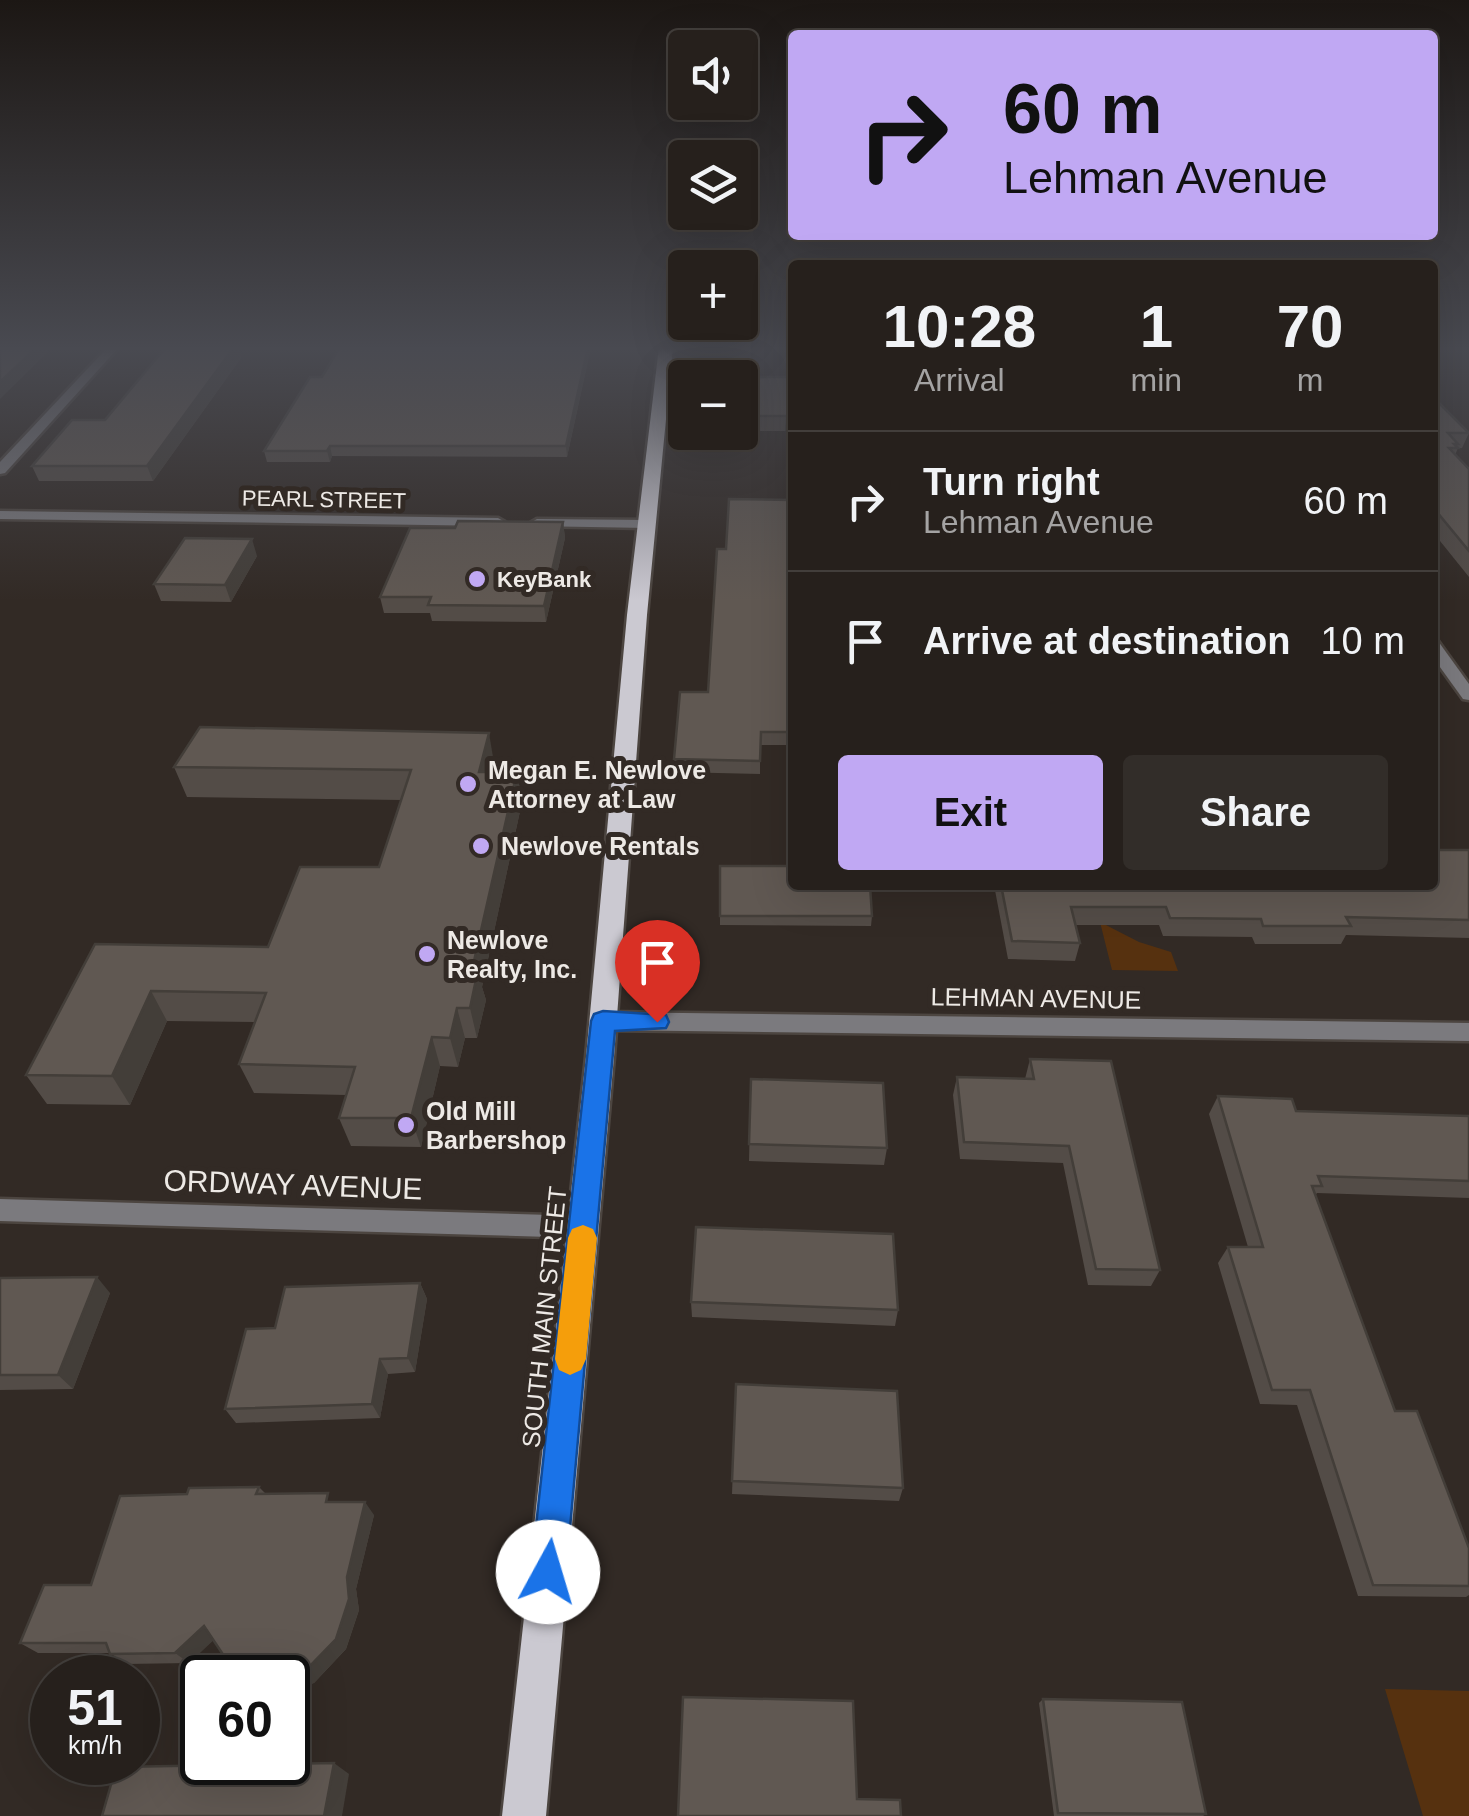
<!DOCTYPE html>
<meta charset="utf-8">
<style>
:root{--surface:#26201c;--page:#322d29;--text:#f1f3f6;--muted:#a4a3a3;--line:#423e3b;--accent:#c0a8f3}
body{margin:0;font-family:Helvetica,sans-serif;background:var(--page);color:var(--text);height:100vh;display:flex;flex-direction:column;font-size:38px;white-space:nowrap}
*{box-sizing:border-box;margin:0}
p{font-size:32px;color:var(--muted)}
.icon{flex:none;width:55px;height:55px;fill:none;stroke:currentColor;stroke-width:2;stroke-linecap:round;stroke-linejoin:round}
.map{position:relative;flex:1;overflow:hidden}
.side{position:absolute;left:788px;top:260px;width:650px;height:630px;display:flex;flex-direction:column;background:var(--surface);border-radius:10px;box-shadow:0 10px 40px #0002,0 0 0 2px var(--line)}
.side>*{flex:none}
.top-card{position:absolute;left:788px;top:30px;width:650px;height:210px;border-radius:10px;box-shadow:0 10px 40px #0002,0 0 0 2px var(--line);background:#c0a8f3;color:#111;overflow:hidden}
.tools{position:absolute;left:668px;top:30px;display:grid;gap:20px}
.tools a{display:grid;place-items:center;width:90px;height:90px;border-radius:10px;background:var(--surface);box-shadow:0 10px 40px #0002,0 0 0 2px var(--line);font-size:50px}
.speed{position:absolute;left:30px;top:1655px;display:flex;gap:20px;font-size:50px;font-weight:700;text-align:center}
.speed>*{display:grid;place-content:center;width:130px;height:130px;border-radius:50%;background:var(--surface);box-shadow:0 10px 40px #0002,0 0 0 2px var(--line);line-height:1}
.speed small{font-size:25px;font-weight:400}
.speed .limit{border:5px solid #111;border-radius:15px;background:#fff;color:#111}
.pin{position:absolute;display:grid;place-items:center;width:85px;height:85px;color:#fff;margin:-102px -42px;border-radius:50% 50% 50% 0;rotate:-45deg;box-shadow:0 0 10px #0007}
.pin .icon{rotate:45deg}
.me{position:absolute;width:110px;margin:-55px;rotate:6deg;stroke-linejoin:round;filter:drop-shadow(0 0 8px #0008)}
.turn{display:flex;align-items:center;gap:35px;height:210px;padding:0 50px;font-size:45px}
.turn .icon{width:130px;height:130px;stroke-width:2.5}
.turn b{display:block;font-size:70px;line-height:85px}
.eta{display:flex;justify-content:space-evenly;align-items:center;height:170px;text-align:center}
.eta b{font-size:60px;font-weight:800;line-height:70px}
.button{display:flex;gap:20px;margin-top:auto;padding:20px 50px}
.button a{flex:1;height:115px;border-radius:10px;background:var(--accent);color:#111;font-size:40px;font-weight:800;line-height:115px;text-align:center}
.button a+a{background:var(--page);color:var(--text)}
ul{padding:0;list-style:none}
li{display:flex;align-items:center;gap:30px;height:140px;padding:0 50px;border-top:2px solid var(--line)}
li div{flex:1}
li b{display:block;font-size:38px}
li em{font-style:normal}
.map>svg:first-child{display:block}
</style>
<div class="map">
<svg width="1469" height="1816" viewBox="0 0 1469 1816">
<rect width="100%" height="100%" fill="#322a25"/>
<g fill="#56310f">
<path d="M 1100,922 L 1139,942 L 1171,952 L 1178,971 L 1112,970 Z"/>
<path d="M 1385,1689 L 1469,1691 L 1469,1816 L 1423,1816 Z"/>
</g>
<g fill="none" stroke-linecap="round" stroke-linejoin="round">
<g stroke="#4c4540" stroke-width="5">
<g id="minor">
<path d="M 1432,639 L 1438,641 L 1469,684 L 1469,700 L 1463,699 L 1432,656 Z"/>
<path d="M 603,1012 L 1469,1023 L 1469,1041 L 603,1030 L 595,1027 L 592,1021 L 595,1015 Z"/>
<path d="M 0,1199 L 584,1216 L 593,1219 L 597,1227 L 593,1235 L 584,1238 L 0,1221 Z"/>
</g>
</g>
<g stroke="#4c4540" stroke-width="5">
<g id="tertiary">
<path d="M 108,347 L 119,347 L 5,473 L 0,474 L 0,462 Z"/>
<path d="M 0,511 L 498,518 L 505,522 L 498,526 L 0,519 Z"/>
<path d="M 537,519 L 648,520 L 655,524 L 648,528 L 532,526 L 530,523 Z"/>
</g>
</g>
<g stroke="#4c4540" stroke-width="5">
<path id="primary" d="M 659,347 L 673,347 L 647,615 L 614,1057 L 546,1816 L 502,1816 L 586,1057 L 627,615 Z"/>
</g>
<use href="#minor" fill="#7b7a7e" fill-rule="evenodd"/>
<use href="#tertiary" fill="#7b7a7e" fill-rule="evenodd"/>
<use href="#primary" fill="#cbc9d1" fill-rule="evenodd"/>
</g>
<g fill="#534c47">
<path d="M 234,347 L 238,347 L 241,358 L 153,481 L 39,481 L 32,466 L 105,420 Z"/>
<path d="M 591,347 L 567,457 L 332,456 L 330,462 L 267,462 L 264,451 L 322,377 Z"/>
<path d="M 753,377 L 792,377 L 785,431 L 753,431 Z"/>
<path d="M 1432,396 L 1469,433 L 1462,448 L 1458,448 L 1455,455 L 1469,469 L 1469,577 L 1432,531 Z"/>
<path d="M 792,500 L 792,745 L 760,745 L 760,774 L 675,772 L 674,759 L 708,692 L 726,549 Z"/>
<path d="M 563,522 L 565,538 L 546,622 L 432,621 L 430,613 L 384,613 L 380,597 L 455,528 Z"/>
<path d="M 257,556 L 231,602 L 161,601 L 154,584 Z"/>
<path d="M 494,763 L 492,772 L 517,772 L 522,802 L 482,987 L 486,1000 L 477,1038 L 465,1038 L 458,1067 L 440,1066 L 421,1147 L 351,1146 L 339,1118 L 346,1095 L 254,1093 L 239,1064 L 255,1022 L 167,1021 L 130,1105 L 47,1104 L 26,1075 L 95,944 L 268,947 L 379,867 L 401,800 L 187,797 L 174,767 Z"/>
<path d="M 1469,850 L 1469,938 L 1346,935 L 1341,944 L 1255,944 L 1252,937 L 1163,936 L 1159,925 L 1076,925 L 1080,943 L 1075,961 L 1008,959 L 994,885 L 1432,885 Z"/>
<path d="M 720,866 L 872,916 L 871,926 L 720,925 Z"/>
<path d="M 1030,1059 L 1160,1270 L 1151,1286 L 1088,1285 L 1063,1163 L 960,1159 L 953,1095 L 957,1077 L 1025,1079 Z"/>
<path d="M 751,1079 L 887,1148 L 884,1165 L 749,1161 Z"/>
<path d="M 1218,1096 L 1296,1111 L 1469,1116 L 1469,1198 L 1317,1193 L 1315,1196 L 1395,1411 L 1469,1548 L 1469,1595 L 1466,1597 L 1358,1596 L 1297,1405 L 1260,1404 L 1218,1263 L 1228,1247 L 1248,1247 L 1209,1114 Z"/>
<path d="M 0,1278 L 110,1293 L 73,1389 L 0,1390 Z"/>
<path d="M 420,1283 L 427,1299 L 415,1372 L 388,1374 L 380,1418 L 236,1423 L 225,1409 L 275,1328 Z"/>
<path d="M 691,1302 L 898,1310 L 895,1326 L 692,1317 Z"/>
<path d="M 736,1384 L 903,1488 L 899,1501 L 732,1494 Z"/>
<path d="M 259,1487 L 266,1494 L 334,1502 L 374,1515 L 356,1589 L 359,1610 L 346,1649 L 314,1683 L 288,1691 L 288,1678 L 244,1678 L 232,1668 L 213,1640 L 189,1663 L 126,1664 L 110,1653 L 38,1653 L 20,1643 L 91,1585 L 187,1494 Z"/>
<path d="M 1043,1699 L 1206,1814 L 1203,1816 L 1054,1816 L 1039,1703 Z"/>
</g>
<g fill="#433e39">
<path d="M 37,347 L 53,347 L 0,399 L 0,382 Z"/>
<path d="M 234,347 L 238,347 L 241,358 L 153,481 L 147,466 Z"/>
<path d="M 588,347 L 591,347 L 567,457 L 566,446 Z"/>
<path d="M 792,414 L 792,429 L 785,431 L 786,416 Z"/>
<path d="M 330,446 L 332,456 L 330,462 L 327,451 Z"/>
<path d="M 563,522 L 565,538 L 546,622 L 544,606 Z"/>
<path d="M 252,539 L 257,556 L 231,602 L 225,585 Z"/>
<path d="M 489,733 L 494,763 L 485,802 L 479,772 Z"/>
<path d="M 517,772 L 522,802 L 482,987 L 486,1000 L 477,1038 L 470,1008 L 472,970 Z"/>
<path d="M 151,991 L 167,1021 L 130,1105 L 112,1076 Z"/>
<path d="M 457,1008 L 465,1038 L 458,1067 L 450,1038 Z"/>
<path d="M 432,1037 L 440,1066 L 421,1147 L 411,1118 Z"/>
<path d="M 97,1277 L 110,1293 L 73,1389 L 58,1375 Z"/>
<path d="M 420,1283 L 427,1299 L 415,1372 L 408,1358 Z"/>
<path d="M 380,1359 L 388,1374 L 380,1418 L 372,1404 Z"/>
<path d="M 365,1502 L 374,1515 L 356,1589 L 359,1610 L 346,1649 L 314,1683 L 288,1691 L 288,1678 L 347,1577 Z"/>
<path d="M 204,1626 L 217,1637 L 189,1663 L 175,1653 Z"/>
<path d="M 334,1763 L 349,1774 L 342,1816 L 324,1816 Z"/>
</g>
<g fill="#605852" stroke="#433e39" stroke-width="2.5">
<path d="M 0,347 L 37,347 L 0,382 Z"/>
<path d="M 166,347 L 234,347 L 147,466 L 32,466 L 72,420 L 105,420 Z"/>
<path d="M 340,347 L 588,347 L 566,446 L 330,446 L 327,451 L 264,451 L 310,377 L 322,377 Z"/>
<path d="M 753,377 L 792,377 L 792,414 L 786,416 L 753,416 Z"/>
<path d="M 1432,396 L 1469,433 L 1448,433 L 1458,444 L 1454,444 L 1458,448 L 1449,448 L 1469,469 L 1469,551 L 1432,506 Z"/>
<path d="M 729,499 L 792,500 L 792,732 L 761,732 L 760,761 L 674,759 L 680,692 L 708,692 L 717,549 L 726,549 Z"/>
<path d="M 458,521 L 563,522 L 544,606 L 428,605 L 431,597 L 380,597 L 410,528 L 455,528 Z"/>
<path d="M 185,538 L 252,539 L 225,585 L 154,584 Z"/>
<path d="M 200,727 L 489,733 L 479,772 L 517,772 L 472,970 L 478,970 L 470,1008 L 457,1008 L 450,1038 L 432,1037 L 411,1118 L 339,1118 L 355,1067 L 239,1064 L 266,993 L 151,991 L 112,1076 L 26,1075 L 95,944 L 268,947 L 300,867 L 379,867 L 411,770 L 174,767 Z"/>
<path d="M 1432,850 L 1469,850 L 1469,920 L 1346,917 L 1351,926 L 1263,926 L 1261,919 L 1170,918 L 1166,907 L 1071,907 L 1080,943 L 1012,941 L 1001,885 L 1432,885 Z"/>
<path d="M 720,866 L 792,866 L 792,885 L 870,885 L 872,916 L 720,916 Z"/>
<path d="M 1030,1059 L 1111,1061 L 1160,1270 L 1096,1269 L 1069,1146 L 964,1142 L 957,1077 L 1034,1079 Z"/>
<path d="M 751,1079 L 883,1083 L 887,1148 L 749,1144 Z"/>
<path d="M 1218,1096 L 1292,1099 L 1296,1111 L 1469,1116 L 1469,1181 L 1318,1176 L 1322,1186 L 1312,1186 L 1395,1411 L 1417,1411 L 1469,1548 L 1469,1586 L 1373,1585 L 1310,1390 L 1272,1390 L 1228,1247 L 1263,1247 Z"/>
<path d="M 696,1227 L 893,1234 L 898,1310 L 691,1302 Z"/>
<path d="M 97,1277 L 58,1375 L 0,1375 L 0,1278 Z"/>
<path d="M 420,1283 L 408,1358 L 380,1359 L 372,1404 L 225,1409 L 246,1329 L 275,1328 L 285,1287 Z"/>
<path d="M 736,1384 L 897,1391 L 903,1488 L 732,1481 Z"/>
<path d="M 259,1487 L 256,1494 L 328,1493 L 326,1502 L 365,1502 L 347,1577 L 349,1599 L 336,1639 L 303,1673 L 288,1678 L 249,1678 L 232,1668 L 204,1626 L 175,1653 L 110,1654 L 106,1643 L 20,1643 L 44,1585 L 91,1585 L 120,1496 L 187,1494 L 189,1488 Z"/>
<path d="M 683,1697 L 853,1701 L 857,1799 L 900,1800 L 901,1816 L 678,1816 Z"/>
<path d="M 1043,1699 L 1182,1702 L 1206,1814 L 1058,1813 Z"/>
<path d="M 334,1763 L 324,1816 L 102,1816 L 116,1767 Z"/>
</g>
<linearGradient id="sky" x2="0" y2="1"><stop stop-color="#1c1714"/><stop offset="0.58" stop-color="#494a51"/><stop offset="1" stop-color="#494a51" stop-opacity="0"/></linearGradient>
<rect width="1469" height="601" fill="url(#sky)"/>
<path fill="#1a73e8" stroke="#114b97" stroke-width="2.5" d="M 603,1011 L 666,1015 L 669,1022 L 666,1028 L 615,1031 L 566,1572 L 561,1584 L 548,1590 L 536,1584 L 531,1572 L 591,1021 L 594,1014 Z"/>
<path fill="#f59e0b" d="M 583,1225 L 593,1229 L 597,1238 L 586,1359 L 581,1370 L 570,1375 L 559,1370 L 555,1359 L 568,1238 L 572,1229 Z"/>
<g fill="#c0a8f3" stroke="#322a25" stroke-width="4">
<circle cx="477" cy="579" r="10"/>
<circle cx="468" cy="784" r="10"/>
<circle cx="481" cy="846" r="10"/>
<circle cx="427" cy="954" r="10"/>
<circle cx="406" cy="1125" r="10"/>
</g>
<g text-anchor="middle" stroke-width="10" stroke-linejoin="round" paint-order="stroke">
<g font-size="22" fill="#ede9e5" stroke="#322a25">
<text transform="translate(324 499) rotate(1)" y="8">PEARL STREET</text>
</g>
<g font-size="22" font-weight="bold" fill="#ede9e5" stroke="#322a25" text-anchor="start">
<text x="497" y="587">KeyBank</text>
</g>
<g font-size="25" font-weight="bold" fill="#ede9e5" stroke="#322a25" text-anchor="start">
<text x="488" y="779">Megan E. Newlove<tspan x="488" dy="29">Attorney at Law</tspan></text>
<text x="501" y="855">Newlove Rentals</text>
<text x="447" y="949">Newlove<tspan x="447" dy="29">Realty, Inc.</tspan></text>
<text x="426" y="1120">Old Mill<tspan x="426" dy="29">Barbershop</tspan></text>
</g>
<g font-size="25" fill="#ede9e5" stroke="#322a25">
<text transform="translate(1036 998) rotate(1)" y="9">LEHMAN AVENUE</text>
<text transform="translate(544 1317) rotate(-84)" y="9">SOUTH MAIN STREET</text>
</g>
<g font-size="30" fill="#ede9e5" stroke="#322a25">
<text transform="translate(293 1185) rotate(2)" y="10">ORDWAY AVENUE</text>
</g>
</g>
</svg>
<div class="tools">
<a><svg class="icon" aria-label="sound" viewBox="0 0 24 24"><path d="M4 9h4l5-4v14l-5-4H4zM17 9q2 3 0 6"/></svg></a>
<a><svg class="icon" aria-label="layers" viewBox="0 0 24 24"><path d="M12 4l9 5-9 5-9-5zM3 14l9 5 9-5"/></svg></a>
<a>+</a>
<a>−</a>
</div>
<div class="speed"><div>51<small>km/h</small></div><div class="limit">60</div></div>
<div class="pin" style="left:657px;top:1022px;background:#d93025"><svg class="icon" aria-label="arrive" viewBox="0 0 24 24"><path d="M6 21V4h12l-3 4 3 4H6"/></svg></div>
<svg class="me" style="left:548px;top:1572px" viewBox="-20 -20 40 40"><circle r="19" fill="#fff"/><path d="M0-13L10 11 0 6-10 11z" fill="#1a73e8"/></svg>
<div class="top-card">
<div class="turn"><svg class="icon" aria-label="right" viewBox="0 0 24 24"><path d="M7 20v-9h11M14 6l5 5-5 5"/></svg><div><b>60 m</b>Lehman Avenue</div></div>
</div>
<section class="side">
<div class="eta">
<div><b>10:28</b><p>Arrival</p></div>
<div><b>1</b><p>min</p></div>
<div><b>70</b><p>m</p></div>
</div>
<ul>
<li><svg class="icon" aria-label="right" viewBox="0 0 24 24"><path d="M7 20v-9h11M14 6l5 5-5 5"/></svg><div><b>Turn right</b><p>Lehman Avenue</p></div><em>60 m</em></li>
<li><svg class="icon" aria-label="arrive" viewBox="0 0 24 24"><path d="M6 21V4h12l-3 4 3 4H6"/></svg><div><b>Arrive at destination</b></div><em>10 m</em></li>
</ul>
<div class="button"><a>Exit</a><a>Share</a></div>
</section>
</div>
